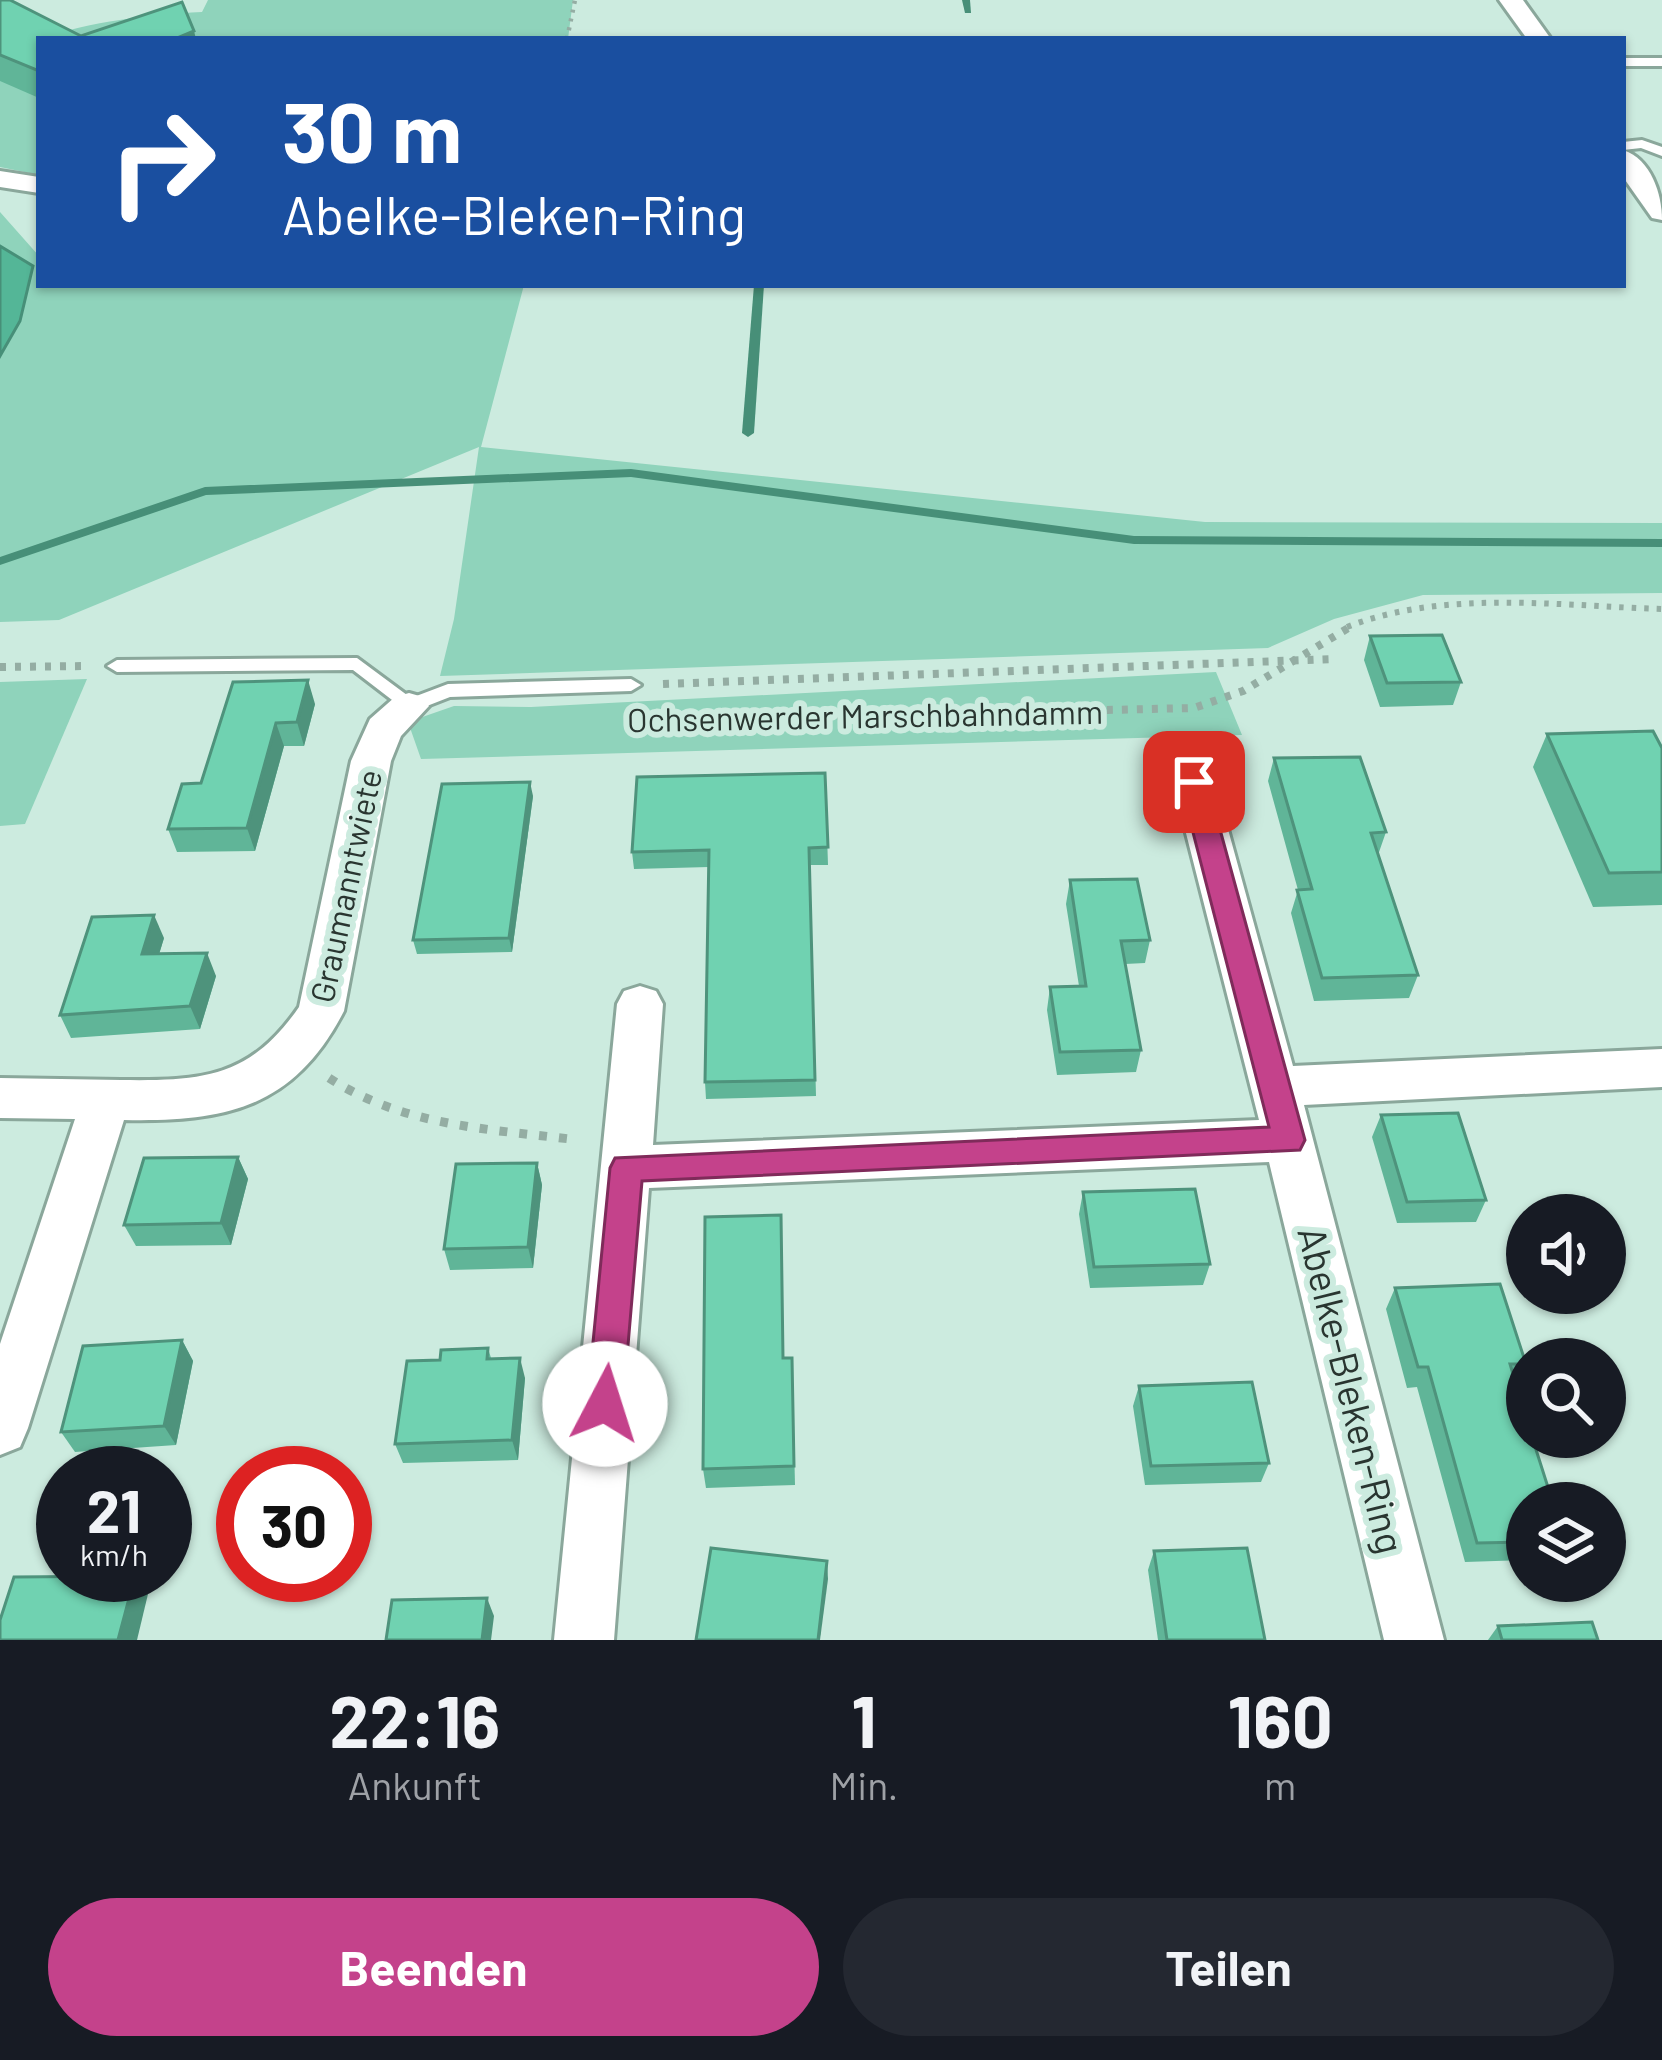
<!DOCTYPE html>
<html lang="de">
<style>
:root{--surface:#171b24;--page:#242831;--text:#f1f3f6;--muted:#9ea1a6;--accent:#c4428b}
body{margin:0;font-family:Barlow,sans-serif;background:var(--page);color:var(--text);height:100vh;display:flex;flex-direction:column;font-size:45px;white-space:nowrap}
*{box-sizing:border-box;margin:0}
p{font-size:39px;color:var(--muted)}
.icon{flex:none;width:66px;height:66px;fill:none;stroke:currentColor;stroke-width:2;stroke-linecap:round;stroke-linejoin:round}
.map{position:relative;height:1640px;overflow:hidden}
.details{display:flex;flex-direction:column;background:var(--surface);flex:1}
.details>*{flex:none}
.guide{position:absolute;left:36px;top:36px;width:1590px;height:252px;border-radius:0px;box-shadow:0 3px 9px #0004;background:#1a4fa0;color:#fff;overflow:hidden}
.controls{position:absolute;left:1506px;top:1194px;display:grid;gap:24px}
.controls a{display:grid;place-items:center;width:120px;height:120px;border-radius:50%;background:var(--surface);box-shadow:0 3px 9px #0004;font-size:60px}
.speed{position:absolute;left:36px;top:1446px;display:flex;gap:24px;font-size:60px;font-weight:700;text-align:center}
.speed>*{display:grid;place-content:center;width:156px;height:156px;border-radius:50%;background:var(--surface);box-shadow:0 3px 9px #0004;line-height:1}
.speed small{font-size:30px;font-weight:400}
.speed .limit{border:18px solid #d22;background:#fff;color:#111}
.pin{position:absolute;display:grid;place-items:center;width:102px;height:102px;color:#fff;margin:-51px;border-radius:24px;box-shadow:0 6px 18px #0006}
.me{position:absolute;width:132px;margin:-66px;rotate:5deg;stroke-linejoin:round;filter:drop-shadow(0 0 9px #0008)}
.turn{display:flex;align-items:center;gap:42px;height:252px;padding:0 48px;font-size:54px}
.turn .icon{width:156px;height:156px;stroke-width:2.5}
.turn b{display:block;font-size:84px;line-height:102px}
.eta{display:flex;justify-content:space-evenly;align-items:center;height:204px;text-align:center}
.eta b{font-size:72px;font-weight:700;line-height:84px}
.primary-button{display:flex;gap:24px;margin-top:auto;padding:24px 48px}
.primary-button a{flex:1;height:138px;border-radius:72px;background:var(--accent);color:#fff;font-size:48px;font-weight:700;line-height:138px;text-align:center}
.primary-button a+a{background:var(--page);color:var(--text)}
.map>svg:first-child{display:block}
</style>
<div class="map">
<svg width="1662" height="1640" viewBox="0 0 1662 1640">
<rect width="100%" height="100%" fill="#ccebdf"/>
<g fill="#8fd3bb">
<path d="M 208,0 L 573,0 L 568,39 L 40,39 C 93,21 146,15 202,12 Z"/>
<path d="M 39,39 L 39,175 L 0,167 L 0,56 Z"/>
<path d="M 0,212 L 39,256 L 39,285 L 524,285 L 481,447 L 1205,522 L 1662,523 L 1662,593 L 1423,595 L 1334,619 L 1268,648 L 440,676 L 454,619 L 479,447 L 59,620 L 0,622 L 0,356 L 20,321 L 33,266 L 0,246 Z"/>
<path d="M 1216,672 L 1242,735 L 421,759 L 408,722 L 454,706 L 531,707 Z"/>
<path d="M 87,679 L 25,824 L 0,826 L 0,682 Z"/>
</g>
<path fill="#54b697" stroke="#478f78" stroke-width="3" d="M 0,246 L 33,266 L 20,321 L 0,356 Z"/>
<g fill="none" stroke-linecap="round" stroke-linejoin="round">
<g fill="#478f78" fill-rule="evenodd">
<path d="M 962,0 L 970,0 L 971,13 L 965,13 Z"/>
<path d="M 754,285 L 764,285 L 754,433 L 748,437 L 742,433 Z"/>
<path d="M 631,469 L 1134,536 L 1662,539 L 1662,547 L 1134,544 L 631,477 L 206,495 L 0,565 L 0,557 L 205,487 Z"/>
</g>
<g stroke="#8aa79b" stroke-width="6">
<g id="service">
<rect x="1623" y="58" width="39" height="8"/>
<path d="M 1642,140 L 1662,147 L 1662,156 L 1641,148 L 1623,150 L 1623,142 Z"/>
<path d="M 357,658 L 411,698 L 448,684 L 631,679 L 641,685 L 631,691 L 450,697 L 409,713 L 353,670 L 117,672 L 107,666 L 117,660 Z"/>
</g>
</g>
<g stroke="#8aa79b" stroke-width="6">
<g id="minor">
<path d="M 1499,0 L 1523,0 L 1551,39 L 1527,39 Z"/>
<path d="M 1623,150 C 1651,159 1662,194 1662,220 L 1652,218 L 1623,177 Z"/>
<path d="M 0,171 L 39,177 L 39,193 L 0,187 Z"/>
<path d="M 409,693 L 423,697 L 429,706 L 401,736 L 391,761 L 344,1011 C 294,1108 226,1122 124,1120 L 28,1428 L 20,1447 L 0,1455 L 0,1344 L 75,1119 L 0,1118 L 0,1078 C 40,1079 81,1079 121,1080 C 202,1081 250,1078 299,1007 L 351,761 L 370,719 L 395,697 Z"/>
<path d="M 1194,768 L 1209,772 L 1215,782 L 1293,1066 L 1662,1049 L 1662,1087 L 1304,1105 L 1444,1640 L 1384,1640 L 1269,1162 L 649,1188 L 614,1640 L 554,1640 L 617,1004 L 624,991 L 640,986 L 656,991 L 663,1004 L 653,1145 L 1259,1120 L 1173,782 L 1179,772 Z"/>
</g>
</g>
<path stroke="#94ada3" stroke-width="4.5" stroke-dasharray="3 6" stroke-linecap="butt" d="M 567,39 L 575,0"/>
<path stroke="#94ada3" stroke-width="6" stroke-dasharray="4.5 8" stroke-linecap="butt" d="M 1347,627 C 1444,589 1560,606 1662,609"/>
<g stroke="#94ada3" stroke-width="8" stroke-dasharray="6 9" stroke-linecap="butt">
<path d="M 0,667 L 88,666"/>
<path d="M 663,684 L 1333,659"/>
<path d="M 627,721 L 1194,708 L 1243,691 L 1355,624"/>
</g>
<path stroke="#94ada3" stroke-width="9" stroke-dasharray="8 12" stroke-linecap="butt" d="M 329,1078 C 405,1127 491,1129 578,1140"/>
<use href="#service" fill="#fff" fill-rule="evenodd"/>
<use href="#minor" fill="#fff" fill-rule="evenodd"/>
</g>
<g fill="#60b598">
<path d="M 0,0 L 81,36 L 39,39 L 39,98 L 0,81 Z"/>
<path d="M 1370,636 L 1461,682 L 1453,705 L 1380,707 L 1364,660 Z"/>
<path d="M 233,682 L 315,704 L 304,746 L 284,746 L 255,851 L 177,852 L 168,829 L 201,783 Z"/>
<path d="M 1547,734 L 1662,748 L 1662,905 L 1593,907 L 1533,767 Z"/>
<path d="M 1274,758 L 1386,832 L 1378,855 L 1418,975 L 1409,998 L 1314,1001 L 1291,913 L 1298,890 L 1268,781 Z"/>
<path d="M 825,773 L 828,865 L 810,865 L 816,1096 L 706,1099 L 705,1082 L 709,867 L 634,869 L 632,852 Z"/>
<path d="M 533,796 L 512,952 L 417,954 L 413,940 Z"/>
<path d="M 1070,880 L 1150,940 L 1145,963 L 1125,964 L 1141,1050 L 1136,1072 L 1057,1075 L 1047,1010 L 1050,987 L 1079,986 L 1066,904 Z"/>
<path d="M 164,938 L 159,954 L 216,976 L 200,1029 L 71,1038 L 60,1015 Z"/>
<path d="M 1381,1115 L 1486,1200 L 1476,1222 L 1397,1223 L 1372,1137 Z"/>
<path d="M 238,1157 L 248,1179 L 231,1245 L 136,1246 L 124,1225 Z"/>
<path d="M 537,1163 L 542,1185 L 533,1268 L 450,1270 L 444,1249 Z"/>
<path d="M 1083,1192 L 1210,1264 L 1203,1285 L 1090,1288 L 1079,1214 Z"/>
<path d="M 1395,1288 L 1526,1364 L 1515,1381 L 1527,1503 L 1527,1560 L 1465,1562 L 1417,1387 L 1407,1388 L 1386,1309 Z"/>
<path d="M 182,1340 L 193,1361 L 176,1445 L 75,1452 L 61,1432 Z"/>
<path d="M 488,1348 L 491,1358 L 525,1378 L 518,1460 L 403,1463 L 395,1444 L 440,1360 Z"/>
<path d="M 783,1358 L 792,1358 L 795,1485 L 706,1488 L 703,1469 Z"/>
<path d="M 1139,1386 L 1269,1463 L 1261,1482 L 1145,1485 L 1133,1406 Z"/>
<path d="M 1154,1551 L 1265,1640 L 1158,1640 L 1148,1570 Z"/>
<path d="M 1498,1626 L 1598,1640 L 1488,1640 Z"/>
</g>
<g fill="#4e937c">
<path d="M 194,31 L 196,39 L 175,39 Z"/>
<path d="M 308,680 L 315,704 L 304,746 L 297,722 Z"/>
<path d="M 276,723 L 284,746 L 255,851 L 247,828 Z"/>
<path d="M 530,782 L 533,796 L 512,952 L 509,938 Z"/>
<path d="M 154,915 L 164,938 L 152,977 L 142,954 Z"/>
<path d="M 207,953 L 216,976 L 200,1029 L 190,1006 Z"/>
<path d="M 238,1157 L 248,1179 L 231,1245 L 221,1223 Z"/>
<path d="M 537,1163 L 542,1185 L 533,1268 L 528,1247 Z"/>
<path d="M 182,1340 L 193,1361 L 176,1445 L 164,1426 Z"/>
<path d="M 520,1358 L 525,1378 L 518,1460 L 512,1440 Z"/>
<path d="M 827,1561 L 828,1579 L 820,1640 L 818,1640 Z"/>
<path d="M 135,1576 L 148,1594 L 137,1640 L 118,1640 Z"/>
<path d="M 487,1598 L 494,1616 L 491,1640 L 482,1640 Z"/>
</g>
<g fill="#70d2b1" stroke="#4e937c" stroke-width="3">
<path d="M 0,0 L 10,0 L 81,36 L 182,2 L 194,31 L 175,39 L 39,39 L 39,71 L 0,55 Z"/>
<path d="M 1442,635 L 1461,682 L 1387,683 L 1370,636 Z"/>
<path d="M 308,680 L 297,722 L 276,723 L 247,828 L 168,829 L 182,784 L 201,783 L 233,682 Z"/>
<path d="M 1653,731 L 1662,748 L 1662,872 L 1609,873 L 1547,734 Z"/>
<path d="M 1360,757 L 1386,832 L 1371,833 L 1418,975 L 1322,978 L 1297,890 L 1312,889 L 1274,758 Z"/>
<path d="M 825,773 L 828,847 L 809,848 L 815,1080 L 705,1082 L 709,850 L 632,852 L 637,777 Z"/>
<path d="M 530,782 L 509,938 L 413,940 L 442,784 Z"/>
<path d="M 1137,879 L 1150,940 L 1121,941 L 1141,1050 L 1060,1052 L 1050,987 L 1086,986 L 1070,880 Z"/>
<path d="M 154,915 L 142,954 L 207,953 L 190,1006 L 60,1015 L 92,917 Z"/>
<path d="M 1458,1113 L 1486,1200 L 1407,1202 L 1381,1115 Z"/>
<path d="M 238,1157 L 221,1223 L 124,1225 L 144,1158 Z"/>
<path d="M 537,1163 L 528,1247 L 444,1249 L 456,1164 Z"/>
<path d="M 1195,1189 L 1210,1264 L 1094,1267 L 1083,1192 Z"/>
<path d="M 781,1215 L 783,1358 L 792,1358 L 794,1466 L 703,1469 L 705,1217 Z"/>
<path d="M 1500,1284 L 1526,1364 L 1510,1364 L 1527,1420 L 1527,1437 L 1532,1437 L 1553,1503 L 1527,1503 L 1527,1542 L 1477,1543 L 1428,1367 L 1418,1367 L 1395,1288 Z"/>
<path d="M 182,1340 L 164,1426 L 61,1432 L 83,1346 Z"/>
<path d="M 488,1348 L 487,1359 L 520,1358 L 512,1440 L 395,1444 L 407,1361 L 440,1360 L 441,1350 Z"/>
<path d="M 1252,1382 L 1269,1463 L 1151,1466 L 1139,1386 Z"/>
<path d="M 711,1548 L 827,1561 L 818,1640 L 696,1640 Z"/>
<path d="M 1247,1548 L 1265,1640 L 1167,1640 L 1154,1551 Z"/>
<path d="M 135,1576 L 118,1640 L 0,1640 L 0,1620 L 14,1577 Z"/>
<path d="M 487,1598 L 482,1640 L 386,1640 L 392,1600 Z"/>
<path d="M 1592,1622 L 1598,1640 L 1502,1640 L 1498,1626 Z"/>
</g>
<path fill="#c4428b" stroke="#7f2b5a" stroke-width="3" d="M 1194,773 L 1207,782 L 1305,1140 L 1300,1150 L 642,1181 L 623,1404 L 618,1416 L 605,1421 L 592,1416 L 587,1404 L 610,1168 L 615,1158 L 1269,1127 L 1180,782 Z"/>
<g text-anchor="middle" stroke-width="12" stroke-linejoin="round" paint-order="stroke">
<g font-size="33" fill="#293530" stroke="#ccebdf">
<text transform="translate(865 716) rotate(-1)" y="12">Ochsenwerder Marschbahndamm</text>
<text transform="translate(346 886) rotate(-78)" y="12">Graumanntwiete</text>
</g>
<g font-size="39" fill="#293530" stroke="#ccebdf">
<text transform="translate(1351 1390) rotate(76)" y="14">Abelke-Bleken-Ring</text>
</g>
</g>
</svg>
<div class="controls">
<a><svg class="icon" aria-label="sound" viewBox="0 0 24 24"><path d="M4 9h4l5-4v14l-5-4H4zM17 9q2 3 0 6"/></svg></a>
<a><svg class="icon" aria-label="search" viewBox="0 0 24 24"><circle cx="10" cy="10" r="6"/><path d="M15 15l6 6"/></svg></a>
<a><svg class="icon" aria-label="layers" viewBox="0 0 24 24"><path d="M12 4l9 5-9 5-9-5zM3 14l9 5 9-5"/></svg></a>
</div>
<div class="speed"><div>21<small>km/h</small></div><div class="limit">30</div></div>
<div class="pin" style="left:1194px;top:782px;background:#d93025"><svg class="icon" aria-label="arrive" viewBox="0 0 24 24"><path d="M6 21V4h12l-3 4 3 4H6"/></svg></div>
<svg class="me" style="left:605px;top:1404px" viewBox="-20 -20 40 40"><circle r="19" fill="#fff"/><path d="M0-13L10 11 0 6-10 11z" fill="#c4428b"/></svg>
<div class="guide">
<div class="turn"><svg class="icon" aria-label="right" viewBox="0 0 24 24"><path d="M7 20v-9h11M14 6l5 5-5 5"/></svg><div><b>30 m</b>Abelke-Bleken-Ring</div></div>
</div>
</div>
<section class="details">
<div class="eta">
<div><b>22:16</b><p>Ankunft</p></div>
<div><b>1</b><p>Min.</p></div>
<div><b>160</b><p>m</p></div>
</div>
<div class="primary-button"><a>Beenden</a><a>Teilen</a></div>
</section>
